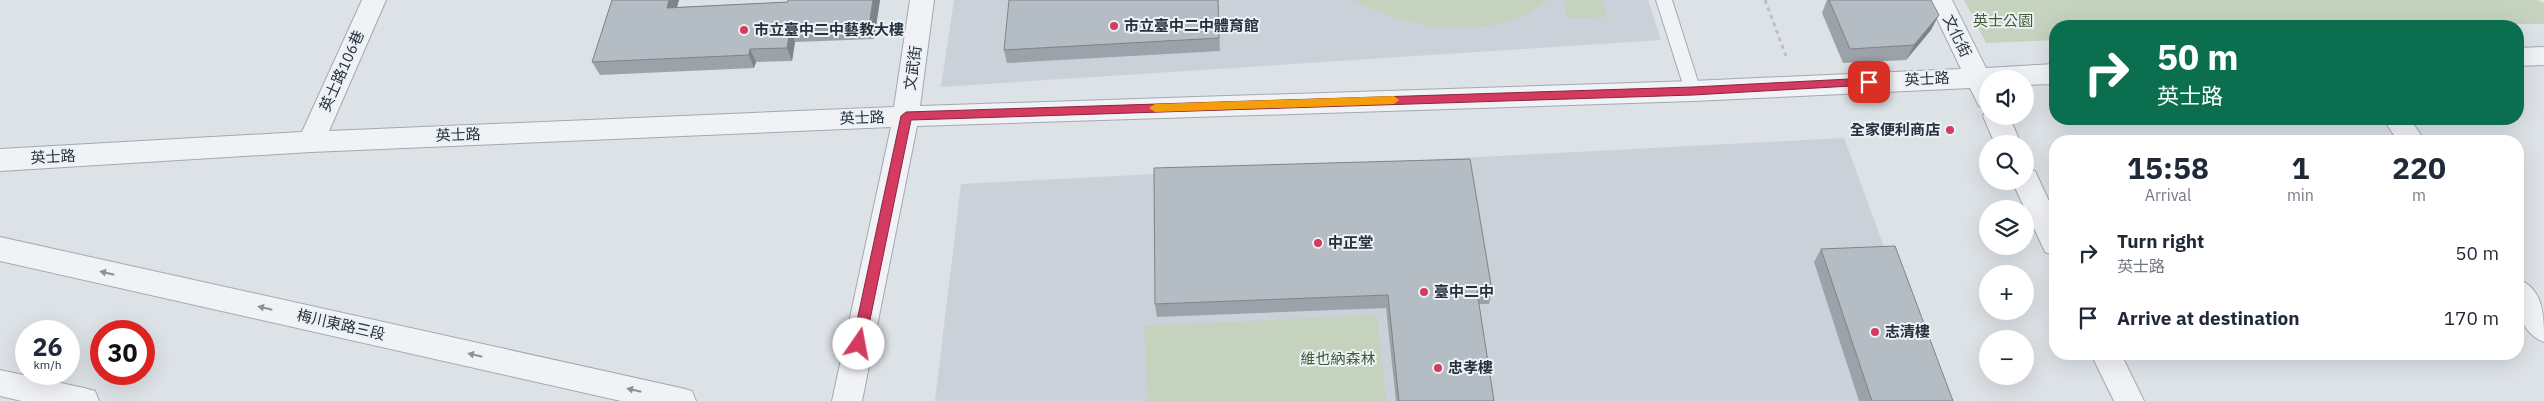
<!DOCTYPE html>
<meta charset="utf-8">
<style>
:root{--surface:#fff;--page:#f2f2f3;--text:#1f2937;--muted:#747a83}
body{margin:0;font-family:"IBM Plex Sans","Noto Sans TC",sans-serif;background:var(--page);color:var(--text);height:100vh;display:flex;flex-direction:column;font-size:19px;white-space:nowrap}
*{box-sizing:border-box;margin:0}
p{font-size:16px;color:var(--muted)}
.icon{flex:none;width:28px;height:28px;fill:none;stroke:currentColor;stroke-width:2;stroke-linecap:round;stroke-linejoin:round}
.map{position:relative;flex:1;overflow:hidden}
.side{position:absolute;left:2049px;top:135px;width:475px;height:225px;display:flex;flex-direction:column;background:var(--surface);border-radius:20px;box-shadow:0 5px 20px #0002}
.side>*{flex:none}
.guide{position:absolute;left:2049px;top:20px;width:475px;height:105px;border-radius:20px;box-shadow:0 5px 20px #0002;background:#0b6e4f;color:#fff;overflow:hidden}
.fabs{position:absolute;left:1979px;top:70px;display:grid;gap:10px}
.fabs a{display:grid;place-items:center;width:55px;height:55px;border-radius:50%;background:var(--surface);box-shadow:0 5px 20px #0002;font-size:25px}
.speed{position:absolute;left:15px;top:320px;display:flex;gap:10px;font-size:25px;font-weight:700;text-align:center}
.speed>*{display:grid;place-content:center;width:65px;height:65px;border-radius:50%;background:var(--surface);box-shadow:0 5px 20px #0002;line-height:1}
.speed small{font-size:12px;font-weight:400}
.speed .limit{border:8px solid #d22;background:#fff;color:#111}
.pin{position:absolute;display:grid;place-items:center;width:42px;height:42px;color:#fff;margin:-21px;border-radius:10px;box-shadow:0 2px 8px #0006}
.me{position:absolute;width:55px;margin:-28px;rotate:12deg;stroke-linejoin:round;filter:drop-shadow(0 0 4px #0008)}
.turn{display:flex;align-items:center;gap:18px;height:105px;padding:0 25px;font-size:22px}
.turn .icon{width:65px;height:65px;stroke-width:2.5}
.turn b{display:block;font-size:35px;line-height:42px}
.eta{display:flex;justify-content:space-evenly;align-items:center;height:85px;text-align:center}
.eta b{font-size:30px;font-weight:700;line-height:35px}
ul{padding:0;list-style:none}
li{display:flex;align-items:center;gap:15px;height:65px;padding:0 25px}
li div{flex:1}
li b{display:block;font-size:19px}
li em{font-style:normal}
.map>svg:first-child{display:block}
</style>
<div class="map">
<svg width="2544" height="401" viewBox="0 0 2544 401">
<rect width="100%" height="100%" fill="#dde2e7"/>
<g fill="#cbd1d9">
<path d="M 954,0 L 1648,0 L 1661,40 L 941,87 Z"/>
<path d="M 1844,138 L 1941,401 L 935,401 L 961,184 Z"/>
</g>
<g fill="#c5d2bd">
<path d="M 1353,0 L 1548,0 C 1494,44 1409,30 1353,0 Z"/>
<path d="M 1564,0 L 1602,0 L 1607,17 L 1568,18 Z"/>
<path d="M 1964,0 L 2536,0 L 2544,3 L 2544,24 L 2055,26 L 2055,40 L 1986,43 Z"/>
<path d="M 1377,315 L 1386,401 L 1148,401 L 1144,326 Z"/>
</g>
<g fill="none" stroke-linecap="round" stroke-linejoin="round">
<g stroke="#a2a9b1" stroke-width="2">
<path id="service" d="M 1656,0 L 1672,0 L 1701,91 L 1699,95 L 1693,97 L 1687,95 L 1685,91 Z"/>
</g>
<g stroke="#a2a9b1" stroke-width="2">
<g id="minor">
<path d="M 362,0 L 386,0 L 329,131 L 894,107 L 910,0 L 934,0 L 920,106 L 1693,81 L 1961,69 L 1928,0 L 1952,0 L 1986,68 L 2055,64 L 2055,84 L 2025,85 L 2025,79 L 1988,79 L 1988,109 L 1979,106 L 1970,88 L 1693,101 L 917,126 L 862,401 L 832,401 L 891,127 L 311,152 L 0,171 L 0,149 L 302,132 Z"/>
<path d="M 2544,47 L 2544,65 L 2518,66 L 2518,48 Z"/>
<path d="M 1987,109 L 1988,116 L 2009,116 L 2021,144 L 1995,144 L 1983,116 Z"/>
<path d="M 2383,119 L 2410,119 L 2425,141 L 2398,141 Z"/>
<path d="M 2025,168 L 2035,171 L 2055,214 L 2055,256 L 2045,252 L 2012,181 L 2025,181 Z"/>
<path d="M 0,237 L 681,388 L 692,391 L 696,401 L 621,401 L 0,261 Z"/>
<path d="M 2518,279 C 2544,289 2544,316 2544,342 C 2518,332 2515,303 2518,279 Z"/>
<path d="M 2091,354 L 2121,354 L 2144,401 L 2114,401 Z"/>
<path d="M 0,370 L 84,388 L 95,391 L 99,401 L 22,401 L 0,396 Z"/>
</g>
</g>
<path stroke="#bbc0c6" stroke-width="3" stroke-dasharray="4 4" stroke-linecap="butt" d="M 1765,0 L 1786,56"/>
<use href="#service" fill="#f0f2f6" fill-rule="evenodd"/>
<use href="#minor" fill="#f0f2f6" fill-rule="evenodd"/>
</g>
<g fill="#9ba2a9">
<path d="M 612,0 L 679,0 L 677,7 L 788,2 L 788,0 L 880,0 L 874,39 L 795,42 L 792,61 L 756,62 L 754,68 L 600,75 L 592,62 Z"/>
<path d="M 1218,0 L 1220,51 L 1007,63 L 1004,50 Z"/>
<path d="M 1827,0 L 1931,0 L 1931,30 L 1906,60 L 1843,63 L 1822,13 Z"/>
<path d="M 1821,249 L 1953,401 L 1859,401 L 1814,262 Z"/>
<path d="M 1492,291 L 1489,304 L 1479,304 L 1494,401 L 1396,401 L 1386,308 L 1157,317 L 1155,304 Z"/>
</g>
<g fill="#7e8489">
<path d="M 669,0 L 679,0 L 673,21 L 667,8 Z"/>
<path d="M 873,0 L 880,0 L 874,39 L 869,26 Z"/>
<path d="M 1939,15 L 1931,30 L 1906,60 L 1914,45 Z"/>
<path d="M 790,29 L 795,42 L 792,61 L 787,48 Z"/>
<path d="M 750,49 L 756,62 L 754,68 L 749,55 Z"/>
</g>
<g fill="#b4bcc4" stroke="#7e8489">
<path d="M 612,0 L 669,0 L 667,8 L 788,2 L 788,0 L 873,0 L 869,26 L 790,29 L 787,48 L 750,49 L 749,55 L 592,62 Z"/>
<path d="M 1009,0 L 1218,0 L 1219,38 L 1004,50 Z"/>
<path d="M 1829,0 L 1931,0 L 1939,15 L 1914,45 L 1850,49 Z"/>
<path d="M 1470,159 L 1492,291 L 1477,291 L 1494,401 L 1399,401 L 1388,295 L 1155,304 L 1154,168 Z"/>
<path d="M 1895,246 L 1953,401 L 1872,401 L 1821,249 Z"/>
</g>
<defs><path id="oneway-solid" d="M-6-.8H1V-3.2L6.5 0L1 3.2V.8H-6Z" transform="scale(1.25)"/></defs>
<g fill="#8b929a">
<use href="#oneway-solid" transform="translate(107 273) rotate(-167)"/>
<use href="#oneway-solid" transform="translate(265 308) rotate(-167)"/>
<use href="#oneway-solid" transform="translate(475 355) rotate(-167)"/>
<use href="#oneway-solid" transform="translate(634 390) rotate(-167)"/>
</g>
<path fill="#d33b61" stroke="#89263f" d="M 1869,78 L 1874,82 L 1869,85 L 1693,95 L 911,120 L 865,344 L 859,349 L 852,344 L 901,116 L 906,112 L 1693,87 Z"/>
<path fill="#f59e0b" d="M 1394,96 L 1399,100 L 1394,104 L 1155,112 L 1149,108 L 1155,104 Z"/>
<g fill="#d33b61" stroke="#ecf1f5" stroke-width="2">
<circle cx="1114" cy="26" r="5"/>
<circle cx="744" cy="30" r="5"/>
<circle cx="1950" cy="130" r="5"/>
<circle cx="1318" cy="243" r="5"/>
<circle cx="1424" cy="292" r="5"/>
<circle cx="1875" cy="332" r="5"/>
<circle cx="1438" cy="368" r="5"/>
</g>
<g text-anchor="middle" stroke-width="4" stroke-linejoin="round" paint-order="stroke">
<g font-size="15" fill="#3e5b32" stroke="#ecf1f5">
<text x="2003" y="26">英士公園</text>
<text x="1338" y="364">維也納森林</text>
</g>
<g font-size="15" font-weight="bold" fill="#26313e" stroke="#ecf1f5" text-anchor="start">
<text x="1124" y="31">市立臺中二中體育館</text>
<text x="754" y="35">市立臺中二中藝教大樓</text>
<text x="1940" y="135" text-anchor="end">全家便利商店</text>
<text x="1328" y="248">中正堂</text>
<text x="1434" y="297">臺中二中</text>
<text x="1885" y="337">志清樓</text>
<text x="1448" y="373">忠孝樓</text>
</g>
<g font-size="15" fill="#26313e" stroke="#ecf1f5">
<text transform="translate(1957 36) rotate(64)" y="5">文化街</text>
<text transform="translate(913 68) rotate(-82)" y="5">文武街</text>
<text transform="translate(342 71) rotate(-66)" y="5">英士路106巷</text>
<text transform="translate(1927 79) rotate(-3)" y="5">英士路</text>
<text transform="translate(862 118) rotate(-2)" y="5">英士路</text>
<text transform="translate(458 135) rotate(-2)" y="5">英士路</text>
<text transform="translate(53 157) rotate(-3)" y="5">英士路</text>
<text transform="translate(341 325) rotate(13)" y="5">梅川東路三段</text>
</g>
</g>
</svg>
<div class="fabs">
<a><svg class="icon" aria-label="sound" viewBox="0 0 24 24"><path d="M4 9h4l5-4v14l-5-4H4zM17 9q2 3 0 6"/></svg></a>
<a><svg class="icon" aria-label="search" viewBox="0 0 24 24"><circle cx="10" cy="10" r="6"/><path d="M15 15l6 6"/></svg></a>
<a><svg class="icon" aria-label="layers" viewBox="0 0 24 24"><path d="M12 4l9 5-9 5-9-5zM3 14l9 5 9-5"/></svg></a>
<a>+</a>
<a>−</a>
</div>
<div class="speed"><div>26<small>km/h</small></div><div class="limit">30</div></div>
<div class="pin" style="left:1869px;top:82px;background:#d93025"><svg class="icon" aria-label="arrive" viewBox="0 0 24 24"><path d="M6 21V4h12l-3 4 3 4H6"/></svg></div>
<svg class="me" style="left:859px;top:344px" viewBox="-20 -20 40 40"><circle r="19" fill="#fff"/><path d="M0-13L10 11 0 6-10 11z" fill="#d33b61"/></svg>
<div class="guide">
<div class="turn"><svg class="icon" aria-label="right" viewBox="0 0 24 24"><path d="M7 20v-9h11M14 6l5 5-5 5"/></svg><div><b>50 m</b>英士路</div></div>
</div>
<section class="side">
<div class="eta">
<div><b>15:58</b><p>Arrival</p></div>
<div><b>1</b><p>min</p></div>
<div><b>220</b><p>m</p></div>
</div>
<ul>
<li><svg class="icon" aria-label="right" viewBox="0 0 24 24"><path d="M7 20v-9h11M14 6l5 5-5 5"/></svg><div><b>Turn right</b><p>英士路</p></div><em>50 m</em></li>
<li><svg class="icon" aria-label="arrive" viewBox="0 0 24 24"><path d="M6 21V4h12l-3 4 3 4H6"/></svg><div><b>Arrive at destination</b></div><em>170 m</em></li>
</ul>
</section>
</div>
